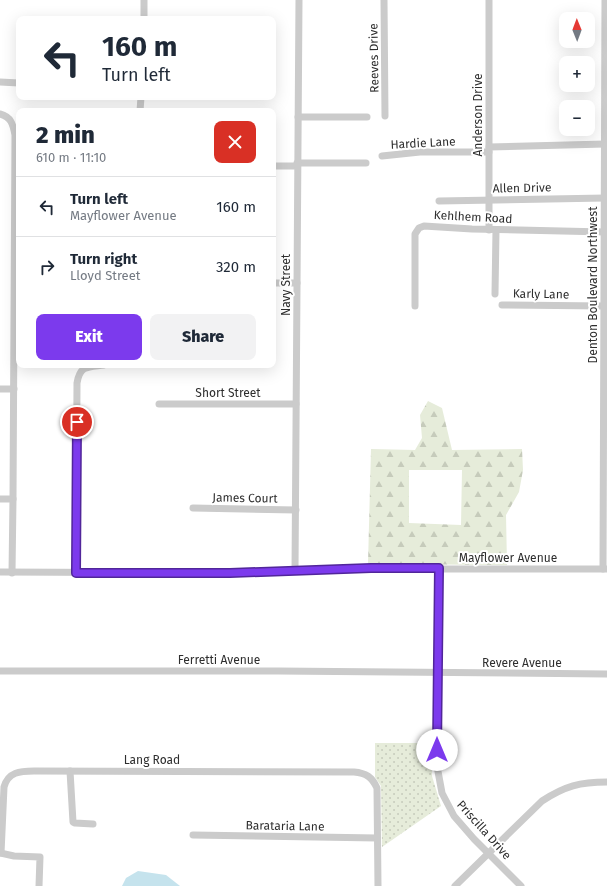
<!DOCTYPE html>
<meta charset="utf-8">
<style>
:root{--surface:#fff;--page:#f2f2f3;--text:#1f2937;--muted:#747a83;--line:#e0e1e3;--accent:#7c3aed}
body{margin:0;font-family:"Fira Sans",sans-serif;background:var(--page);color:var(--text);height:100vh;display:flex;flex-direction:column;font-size:15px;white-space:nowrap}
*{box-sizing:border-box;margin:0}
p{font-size:13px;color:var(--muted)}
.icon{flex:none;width:22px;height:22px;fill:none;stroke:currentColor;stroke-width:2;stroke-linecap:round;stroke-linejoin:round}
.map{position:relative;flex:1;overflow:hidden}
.side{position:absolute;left:16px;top:108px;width:260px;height:260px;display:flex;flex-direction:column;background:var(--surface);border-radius:8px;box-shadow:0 4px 16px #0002}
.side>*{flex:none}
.banner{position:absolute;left:16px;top:16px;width:260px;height:84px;border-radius:8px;box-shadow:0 4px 16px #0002;background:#fff;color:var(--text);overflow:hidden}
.needle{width:26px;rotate:359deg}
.buttons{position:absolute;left:559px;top:12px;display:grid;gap:8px}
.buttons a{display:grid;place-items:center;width:36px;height:36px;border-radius:8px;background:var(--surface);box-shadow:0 4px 16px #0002;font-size:20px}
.pin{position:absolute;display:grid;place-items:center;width:34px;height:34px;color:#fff;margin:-17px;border:2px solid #fff;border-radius:50%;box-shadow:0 1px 4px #0007}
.me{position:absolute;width:44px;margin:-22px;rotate:0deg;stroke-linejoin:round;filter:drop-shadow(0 0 3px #0008)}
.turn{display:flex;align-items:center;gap:14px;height:84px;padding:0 20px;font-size:18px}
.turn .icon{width:52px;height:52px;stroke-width:2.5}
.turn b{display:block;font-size:28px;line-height:34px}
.round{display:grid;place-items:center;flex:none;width:42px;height:42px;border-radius:8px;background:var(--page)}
.head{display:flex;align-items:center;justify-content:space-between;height:68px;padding:0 20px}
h1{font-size:24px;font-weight:800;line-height:30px}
.action{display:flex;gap:8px;margin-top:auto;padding:8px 20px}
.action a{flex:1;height:46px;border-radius:8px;background:var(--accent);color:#fff;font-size:16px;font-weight:800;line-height:46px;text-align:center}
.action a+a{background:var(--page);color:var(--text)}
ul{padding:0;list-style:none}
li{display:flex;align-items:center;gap:12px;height:60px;padding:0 20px;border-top:1px solid var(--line)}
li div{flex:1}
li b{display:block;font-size:15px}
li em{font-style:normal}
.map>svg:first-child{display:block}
</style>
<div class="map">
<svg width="607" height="886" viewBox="0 0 607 886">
<defs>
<pattern id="green-dots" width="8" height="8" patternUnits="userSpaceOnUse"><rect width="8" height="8" fill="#e6ecda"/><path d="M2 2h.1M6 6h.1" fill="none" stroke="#c6cbbb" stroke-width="1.8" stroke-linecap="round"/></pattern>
<pattern id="forest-firs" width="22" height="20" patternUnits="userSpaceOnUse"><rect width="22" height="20" fill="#e6ecda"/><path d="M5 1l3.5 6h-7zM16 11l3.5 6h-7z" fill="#c6cbbb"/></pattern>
</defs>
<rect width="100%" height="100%" fill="#fff"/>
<path fill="url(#green-dots)" d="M 375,743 L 431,743 L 432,776 L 441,806 L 382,847 L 381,786 L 375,777 Z"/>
<path fill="url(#forest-firs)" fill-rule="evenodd" d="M 428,401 L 442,408 L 452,450 L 522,449 L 523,470 L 519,492 L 506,515 L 507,565 L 368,564 L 371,449 L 415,450 L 422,438 L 420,415 ZM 409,470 L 462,470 L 461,525 L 409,523 Z"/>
<path fill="#c5e3ed" d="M 138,871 L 166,875 L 180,886 L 122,886 L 126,878 Z"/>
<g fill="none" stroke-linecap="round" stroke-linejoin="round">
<g stroke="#cbcbcb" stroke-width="7">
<path d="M 384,0 L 385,116"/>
<path d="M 489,0 L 489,230"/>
<path d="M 144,19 L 144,0"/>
<path d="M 0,82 L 19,83"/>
<path d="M 140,111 L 141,97"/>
<path d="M 0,114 C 11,117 13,124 15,135 L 13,499 L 12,573"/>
<path d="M 298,117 L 367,117"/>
<path d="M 489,147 L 605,144"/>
<path d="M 382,156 L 420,152 L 489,152"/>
<path d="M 297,163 L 366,163"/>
<path d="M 273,166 L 297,166"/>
<path d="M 439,201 L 605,198"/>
<path d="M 273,283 L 297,283"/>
<path d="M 495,294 L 496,230"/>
<path d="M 502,305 L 604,306"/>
<path d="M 415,306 L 415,234 L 419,228 L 424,226 L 472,229 L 605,232"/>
<path d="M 0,389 L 14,389"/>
<path d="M 159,404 L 296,404"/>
<path d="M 0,499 L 13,499"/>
<path d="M 193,508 L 296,510"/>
<path d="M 439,568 L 437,766 L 442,793 L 454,816 L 474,839 L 521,886"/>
<path d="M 603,569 L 605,0"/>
<path d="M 295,571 L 299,0"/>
<path d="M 0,572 L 230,573 L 371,569 L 607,569"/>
<path d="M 76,573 L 77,383 C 80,365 88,367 104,365"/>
<path d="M 0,671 L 278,671 L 607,674"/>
<path d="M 70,771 L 73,822 L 75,823 L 93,824"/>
<path d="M 193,835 L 377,838"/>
<path d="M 0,853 L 14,856 L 40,857 L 39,886"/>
<path d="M 1,853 L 4,787 C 8,772 20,771 34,771 L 354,772 C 366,773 372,777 377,788 L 378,886"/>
<path d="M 455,886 L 542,801 C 565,786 580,782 607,782"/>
</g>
</g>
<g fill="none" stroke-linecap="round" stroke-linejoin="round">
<g stroke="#51269a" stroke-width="10">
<path id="route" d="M 77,422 L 76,573 L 230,573 L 371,568 L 439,568 L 437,750"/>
</g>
<use href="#route" stroke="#7c3aed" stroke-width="7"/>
</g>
<g text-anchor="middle" stroke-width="4" stroke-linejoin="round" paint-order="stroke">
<g font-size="12" fill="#2e2e2e" stroke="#fff">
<text transform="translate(374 58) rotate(-91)" y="4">Reeves Drive</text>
<text transform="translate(478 115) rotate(-90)" y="4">Anderson Drive</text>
<text transform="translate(423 143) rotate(-3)" y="4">Hardie Lane</text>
<text transform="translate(522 188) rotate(-1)" y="4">Allen Drive</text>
<text transform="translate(473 217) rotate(3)" y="4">Kehlhem Road</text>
<text transform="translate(286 285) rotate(-90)" y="4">Navy Street</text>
<text transform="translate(593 285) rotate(-90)" y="4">Denton Boulevard Northwest</text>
<text transform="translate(541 294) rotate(1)" y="4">Karly Lane</text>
<text x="228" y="397">Short Street</text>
<text transform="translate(245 498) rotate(1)" y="4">James Court</text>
<text x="508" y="562">Mayflower Avenue</text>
<text x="219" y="664">Ferretti Avenue</text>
<text x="522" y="667">Revere Avenue</text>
<text x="152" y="764">Lang Road</text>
<text transform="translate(285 826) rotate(1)" y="4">Barataria Lane</text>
<text transform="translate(484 830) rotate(48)" y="4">Priscilla Drive</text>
</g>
</g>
</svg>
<div class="buttons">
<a><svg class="needle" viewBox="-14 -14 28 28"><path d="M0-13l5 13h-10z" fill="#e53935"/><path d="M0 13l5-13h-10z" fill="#747a83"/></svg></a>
<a>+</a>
<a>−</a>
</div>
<div class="pin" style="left:77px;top:422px;background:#d93025"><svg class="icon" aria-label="arrive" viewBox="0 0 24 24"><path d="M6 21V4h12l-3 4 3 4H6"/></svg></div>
<svg class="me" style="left:437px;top:750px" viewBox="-20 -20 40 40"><circle r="19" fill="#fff"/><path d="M0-13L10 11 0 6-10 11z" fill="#7c3aed"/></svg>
<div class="banner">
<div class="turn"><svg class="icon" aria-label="left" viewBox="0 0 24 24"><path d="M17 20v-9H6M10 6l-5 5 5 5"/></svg><div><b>160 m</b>Turn left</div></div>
</div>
<section class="side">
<div class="head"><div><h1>2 min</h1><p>610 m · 11:10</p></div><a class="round" style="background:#d93025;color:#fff"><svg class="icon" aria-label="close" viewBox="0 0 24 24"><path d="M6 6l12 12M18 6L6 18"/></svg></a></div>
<ul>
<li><svg class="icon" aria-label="left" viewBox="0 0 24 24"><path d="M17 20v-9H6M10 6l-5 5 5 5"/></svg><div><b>Turn left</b><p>Mayflower Avenue</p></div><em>160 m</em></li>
<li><svg class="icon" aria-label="right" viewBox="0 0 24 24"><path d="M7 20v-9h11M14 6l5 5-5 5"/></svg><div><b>Turn right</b><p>Lloyd Street</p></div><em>320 m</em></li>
</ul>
<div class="action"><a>Exit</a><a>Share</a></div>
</section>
</div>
